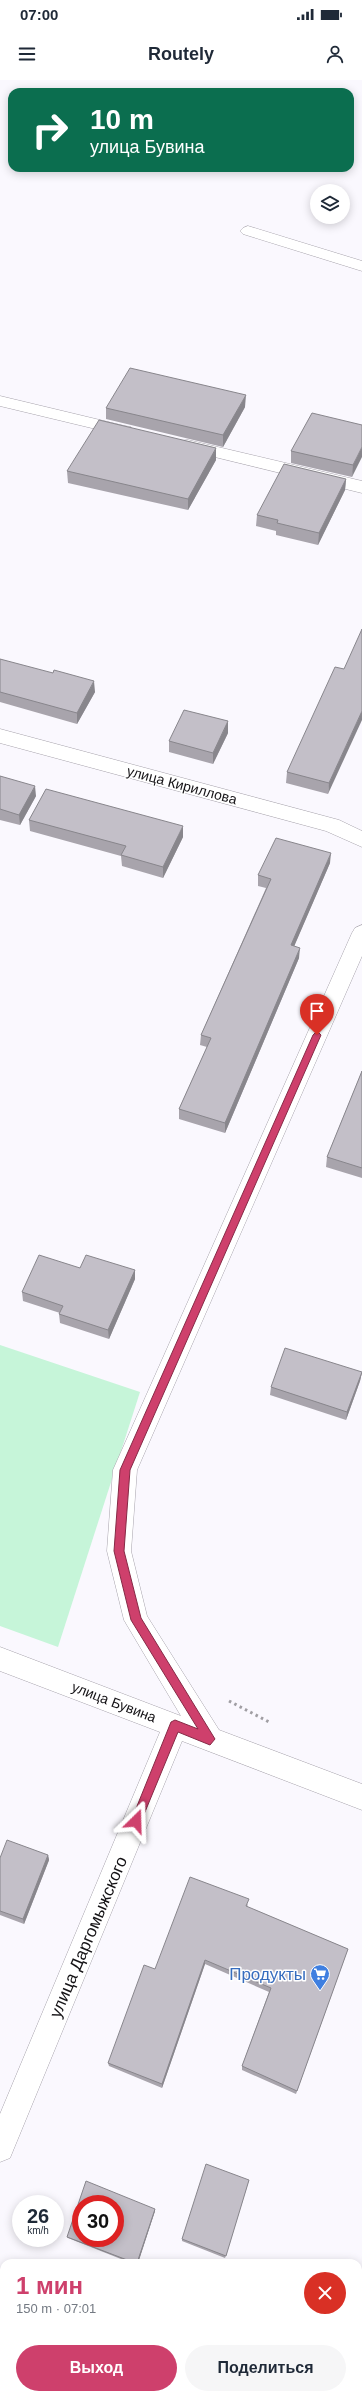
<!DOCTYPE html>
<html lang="ru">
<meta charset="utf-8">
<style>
:root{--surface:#fff;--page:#f6f6f7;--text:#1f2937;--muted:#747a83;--accent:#ce406c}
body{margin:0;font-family:Arial,sans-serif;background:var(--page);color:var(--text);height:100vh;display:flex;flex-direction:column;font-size:15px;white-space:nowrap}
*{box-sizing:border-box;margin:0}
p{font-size:13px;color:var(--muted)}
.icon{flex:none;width:22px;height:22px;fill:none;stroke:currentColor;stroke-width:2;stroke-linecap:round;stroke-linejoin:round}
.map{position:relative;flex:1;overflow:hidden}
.side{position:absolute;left:0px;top:2179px;width:362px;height:140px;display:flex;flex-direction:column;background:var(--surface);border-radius:12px 12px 0 0;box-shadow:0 2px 10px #0003}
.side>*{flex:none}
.banner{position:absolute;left:8px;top:8px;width:346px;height:84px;border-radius:12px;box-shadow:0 2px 10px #0003;background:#0b6e4f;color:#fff;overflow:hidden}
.buttons{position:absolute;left:310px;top:104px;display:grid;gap:8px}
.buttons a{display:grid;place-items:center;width:40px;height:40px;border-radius:50%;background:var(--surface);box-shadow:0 2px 10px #0003;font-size:20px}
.speed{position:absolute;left:12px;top:2115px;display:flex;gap:8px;font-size:20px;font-weight:700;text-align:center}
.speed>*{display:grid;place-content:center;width:52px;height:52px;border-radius:50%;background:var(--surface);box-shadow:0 2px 10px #0003;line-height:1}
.speed small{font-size:10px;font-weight:400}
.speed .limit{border:6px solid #d22;background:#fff;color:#111}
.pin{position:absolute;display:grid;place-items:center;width:34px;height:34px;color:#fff;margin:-41px -17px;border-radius:50% 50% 50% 0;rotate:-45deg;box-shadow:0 0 4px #0007}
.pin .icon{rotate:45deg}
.me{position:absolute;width:44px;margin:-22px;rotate:22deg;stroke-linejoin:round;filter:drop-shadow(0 0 3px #0008)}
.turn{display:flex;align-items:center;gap:14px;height:84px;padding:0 16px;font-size:18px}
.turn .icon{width:52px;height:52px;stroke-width:2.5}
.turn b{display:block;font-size:28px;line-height:34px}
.round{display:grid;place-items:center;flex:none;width:42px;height:42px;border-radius:21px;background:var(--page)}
.overview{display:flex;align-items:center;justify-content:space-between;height:68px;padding:0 16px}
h1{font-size:24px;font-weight:800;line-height:30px;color:var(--accent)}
.cta{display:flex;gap:8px;margin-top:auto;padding:8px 16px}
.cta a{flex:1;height:46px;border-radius:24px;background:var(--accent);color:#fff;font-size:16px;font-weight:800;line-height:46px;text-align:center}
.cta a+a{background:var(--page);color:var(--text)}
.status{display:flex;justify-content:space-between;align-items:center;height:28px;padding:0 20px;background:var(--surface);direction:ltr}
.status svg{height:11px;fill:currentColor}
header{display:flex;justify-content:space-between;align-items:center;height:52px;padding:0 16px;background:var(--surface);font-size:18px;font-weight:800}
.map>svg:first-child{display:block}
</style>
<div class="status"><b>07:00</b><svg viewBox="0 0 49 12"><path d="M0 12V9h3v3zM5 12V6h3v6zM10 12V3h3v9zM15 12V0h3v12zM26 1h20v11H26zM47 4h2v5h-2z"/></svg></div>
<header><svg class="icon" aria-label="menu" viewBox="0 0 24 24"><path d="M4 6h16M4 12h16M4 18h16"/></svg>Routely<svg class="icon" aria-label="person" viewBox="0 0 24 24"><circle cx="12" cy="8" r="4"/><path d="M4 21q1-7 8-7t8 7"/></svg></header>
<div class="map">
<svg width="362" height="2319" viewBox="0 0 362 2319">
<rect width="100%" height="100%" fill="#faf8fe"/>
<path fill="#c6f5d9" d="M 0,1265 L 140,1312 L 58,1567 L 0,1546 Z"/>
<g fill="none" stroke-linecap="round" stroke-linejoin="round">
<g stroke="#a7a3ac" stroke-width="1">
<g id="street">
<path d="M 248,146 L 362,181 L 362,191 L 243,154 L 240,151 L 243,148 Z"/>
<path d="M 0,316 L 125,346 L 131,347 L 133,351 L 131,355 L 125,356 L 0,326 Z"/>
<path d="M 188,360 L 362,401 L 362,413 L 182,369 L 180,365 L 182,361 Z"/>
<path d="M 0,649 L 339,740 L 362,751 L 362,767 L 326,751 L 0,663 Z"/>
<path d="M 362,845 L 362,876 L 137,1390 L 131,1471 L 147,1536 L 219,1650 L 362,1704 L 362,1730 L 182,1661 L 10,2078 L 0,2082 L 0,2034 L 160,1652 L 0,1591 L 0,1567 L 181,1636 L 124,1540 L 107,1471 L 113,1390 L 352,853 L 355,848 Z"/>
</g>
</g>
<path stroke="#a09ea3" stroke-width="3" stroke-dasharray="2.5 3.5" stroke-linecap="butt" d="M 229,1621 L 271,1643"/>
<use href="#street" fill="#fff" fill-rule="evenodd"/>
</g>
<g fill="#a8a4ac">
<path d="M 245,327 L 223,367 L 106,339 L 106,328 Z"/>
<path d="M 362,345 L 352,397 L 291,383 L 291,371 Z"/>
<path d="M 216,380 L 188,430 L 68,403 L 67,391 Z"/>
<path d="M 346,399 L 345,410 L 318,465 L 276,455 L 276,451 L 256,446 L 257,435 Z"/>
<path d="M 0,579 L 95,612 L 77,644 L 0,622 Z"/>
<path d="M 344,589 L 328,714 L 286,703 L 287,692 Z"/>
<path d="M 228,653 L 213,684 L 169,672 L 169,661 Z"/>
<path d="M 0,696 L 36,716 L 20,745 L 0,740 Z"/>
<path d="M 29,740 L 183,757 L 163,798 L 122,786 L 121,776 L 30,751 Z"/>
<path d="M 330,783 L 294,866 L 299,878 L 225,1053 L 179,1039 L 179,1029 L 207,967 L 200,965 L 201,955 L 266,808 L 258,806 L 258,795 Z"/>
<path d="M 362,991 L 362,1098 L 326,1087 L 327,1077 Z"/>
<path d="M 80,1188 L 135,1190 L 135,1199 L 109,1259 L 60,1243 L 59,1234 L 60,1233 L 23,1221 L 22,1212 Z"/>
<path d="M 362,1292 L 360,1301 L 346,1340 L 270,1315 L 271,1307 Z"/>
<path d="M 48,1775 L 49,1780 L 24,1844 L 0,1835 L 0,1778 Z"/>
<path d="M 248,1824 L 247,1827 L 348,1869 L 296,2014 L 242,1990 L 242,1986 L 269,1912 L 205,1884 L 162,2008 L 109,1986 L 108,1983 L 155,1889 Z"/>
<path d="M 249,2100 L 225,2178 L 182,2161 L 182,2159 Z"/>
<path d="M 155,2129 L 155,2131 L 138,2183 L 131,2183 L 68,2158 L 67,2157 Z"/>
</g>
<g fill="#88868c">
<path d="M 246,315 L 245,327 L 223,367 L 223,355 Z"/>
<path d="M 362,367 L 362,377 L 352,397 L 353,385 Z"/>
<path d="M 216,368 L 216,380 L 188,430 L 188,419 Z"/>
<path d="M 346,399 L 345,410 L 318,465 L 319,453 Z"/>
<path d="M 94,601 L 95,612 L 77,644 L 77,633 Z"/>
<path d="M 362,631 L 362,640 L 328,714 L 329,703 Z"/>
<path d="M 228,641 L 228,653 L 213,684 L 213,673 Z"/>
<path d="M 35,706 L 36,716 L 20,745 L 19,735 Z"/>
<path d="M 183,746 L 183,757 L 163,798 L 163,787 Z"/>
<path d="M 331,773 L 330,783 L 290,876 L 291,865 Z"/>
<path d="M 300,868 L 299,878 L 225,1053 L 225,1043 Z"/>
<path d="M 135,1190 L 135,1199 L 109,1259 L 108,1250 Z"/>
<path d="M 362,1292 L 360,1301 L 346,1340 L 347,1332 Z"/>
<path d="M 48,1775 L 49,1780 L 24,1844 L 23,1839 Z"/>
<path d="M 205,1880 L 205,1884 L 162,2008 L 162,2004 Z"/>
<path d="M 155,2129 L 155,2131 L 138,2183 L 137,2183 Z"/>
</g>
<g fill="#c3bfc8" stroke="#88868c" fill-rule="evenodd">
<path d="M 130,288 L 246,315 L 223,355 L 106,328 Z"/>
<path d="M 312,333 L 362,345 L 362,367 L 353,385 L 291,371 Z"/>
<path d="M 99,340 L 216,368 L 188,419 L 67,391 Z"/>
<path d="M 284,384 L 346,399 L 319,453 L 277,443 L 278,440 L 257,435 Z"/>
<path d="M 362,549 L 362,631 L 329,703 L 287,692 L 335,587 L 344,589 Z"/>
<path d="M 0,579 L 53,593 L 54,590 L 94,601 L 77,633 L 0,612 Z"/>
<path d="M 184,630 L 228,641 L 213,673 L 169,661 Z"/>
<path d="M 0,696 L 35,706 L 19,735 L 0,729 Z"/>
<path d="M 46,709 L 183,746 L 163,787 L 121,775 L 126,766 L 29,740 Z"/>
<path d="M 276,758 L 331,773 L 291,865 L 300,868 L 225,1043 L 179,1029 L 211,958 L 201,955 L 271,799 L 258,795 Z"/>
<path d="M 362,991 L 362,1088 L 327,1077 Z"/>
<path d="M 39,1175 L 80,1188 L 86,1175 L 135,1190 L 108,1250 L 59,1234 L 63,1226 L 22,1212 Z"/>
<path d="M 285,1268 L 362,1292 L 347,1332 L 271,1307 Z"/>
<path d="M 7,1760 L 48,1775 L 23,1839 L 0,1831 L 0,1778 Z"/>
<path d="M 190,1797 L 249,1819 L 246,1826 L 348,1869 L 297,2011 L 242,1986 L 271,1908 L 205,1880 L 162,2004 L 108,1983 L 144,1885 L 155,1889 Z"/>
<path d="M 206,2084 L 249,2100 L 226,2176 L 182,2159 Z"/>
<path d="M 86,2101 L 155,2129 L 137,2183 L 135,2183 L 67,2157 ZM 81,2124 L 115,2124 L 115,2158 L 81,2158 Z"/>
<path d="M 12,2315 L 56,2315 L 66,2319 L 10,2319 Z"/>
</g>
<path fill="#ce406c" stroke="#862a46" d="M 317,951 L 321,955 L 130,1390 L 124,1471 L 141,1538 L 215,1659 L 210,1665 L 178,1652 L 140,1744 L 136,1746 L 131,1741 L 171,1642 L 175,1640 L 198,1649 L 131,1540 L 114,1471 L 120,1390 L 313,955 Z"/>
<defs>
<g id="supermarket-pin" transform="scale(1)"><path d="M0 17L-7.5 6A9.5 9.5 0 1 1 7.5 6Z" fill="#3f7fe0" stroke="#fff"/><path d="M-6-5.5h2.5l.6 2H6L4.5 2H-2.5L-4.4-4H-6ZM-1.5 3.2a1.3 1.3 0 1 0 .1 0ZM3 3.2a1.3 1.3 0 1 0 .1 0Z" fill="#fff"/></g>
</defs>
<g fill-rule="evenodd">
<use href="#supermarket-pin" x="320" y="1894"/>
</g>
<g text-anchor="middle" stroke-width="3" stroke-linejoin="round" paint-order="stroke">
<g font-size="14" fill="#151316" stroke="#fff">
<text transform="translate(182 705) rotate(15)" y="5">улица Кириллова</text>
<text transform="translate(114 1622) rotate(21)" y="5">улица Бувина</text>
</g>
<g font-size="17" fill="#151316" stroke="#fff">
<text transform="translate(88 1857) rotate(-67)" y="6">улица Даргомыжского</text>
</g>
<g font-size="17" fill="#366cbe" stroke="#fff" text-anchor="end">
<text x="306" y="1900">Продукты</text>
</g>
</g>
</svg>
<div class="buttons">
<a><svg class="icon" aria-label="layers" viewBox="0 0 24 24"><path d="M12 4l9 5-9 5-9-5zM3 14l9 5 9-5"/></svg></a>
</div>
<div class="speed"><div>26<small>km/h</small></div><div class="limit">30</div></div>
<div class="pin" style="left:317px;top:955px;background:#d93025"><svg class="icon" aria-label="arrive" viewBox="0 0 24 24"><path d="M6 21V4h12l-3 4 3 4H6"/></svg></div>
<svg class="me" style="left:136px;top:1741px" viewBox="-20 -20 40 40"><path d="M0-17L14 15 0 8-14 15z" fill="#ce406c" stroke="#fff" stroke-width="4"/></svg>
<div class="banner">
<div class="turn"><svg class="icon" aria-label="right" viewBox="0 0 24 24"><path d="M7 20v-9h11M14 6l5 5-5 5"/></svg><div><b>10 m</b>улица Бувина</div></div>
</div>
<section class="side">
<div class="overview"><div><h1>1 мин</h1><p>150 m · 07:01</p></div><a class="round" style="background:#d93025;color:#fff"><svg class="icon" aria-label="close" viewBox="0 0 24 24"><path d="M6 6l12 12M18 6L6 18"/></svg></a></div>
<div class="cta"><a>Выход</a><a>Поделиться</a></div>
</section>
</div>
